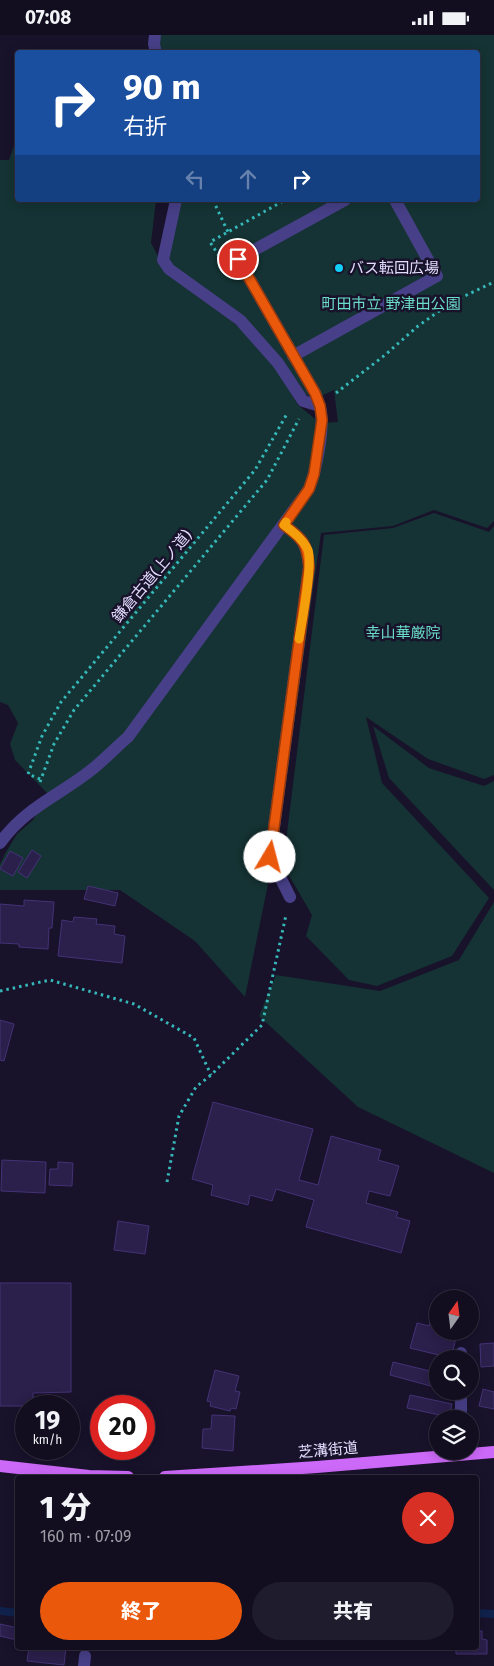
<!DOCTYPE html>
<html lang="ja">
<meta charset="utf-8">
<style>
:root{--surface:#120e20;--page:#1f1c2d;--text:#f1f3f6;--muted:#9c9ca5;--line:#312e3e;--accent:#ea580c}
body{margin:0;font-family:"Fira Sans","Noto Sans JP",sans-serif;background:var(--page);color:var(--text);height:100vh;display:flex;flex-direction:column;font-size:19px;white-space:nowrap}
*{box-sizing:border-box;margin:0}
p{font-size:16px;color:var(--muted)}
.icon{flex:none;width:28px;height:28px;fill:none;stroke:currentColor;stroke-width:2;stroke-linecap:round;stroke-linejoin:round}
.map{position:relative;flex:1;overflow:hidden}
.panel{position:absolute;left:15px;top:1440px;width:464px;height:175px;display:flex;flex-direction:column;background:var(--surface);border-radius:5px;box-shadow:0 2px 12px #0003,0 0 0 1px var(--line)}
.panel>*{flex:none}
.banner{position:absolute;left:15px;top:15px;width:465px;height:152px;border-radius:5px;box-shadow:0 2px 12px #0003,0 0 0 1px var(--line);background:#1a4fa0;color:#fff;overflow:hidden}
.needle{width:32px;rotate:14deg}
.tools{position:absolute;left:429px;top:1255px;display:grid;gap:10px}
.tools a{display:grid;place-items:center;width:50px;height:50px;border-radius:50%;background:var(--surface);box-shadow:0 2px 12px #0003,0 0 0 1px var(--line);font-size:25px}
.speed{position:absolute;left:15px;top:1360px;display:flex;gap:10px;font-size:25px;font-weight:700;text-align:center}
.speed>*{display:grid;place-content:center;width:65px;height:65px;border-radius:50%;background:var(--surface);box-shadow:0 2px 12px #0003,0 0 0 1px var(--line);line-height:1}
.speed small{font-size:12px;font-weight:400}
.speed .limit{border:8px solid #d22;background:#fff;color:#111}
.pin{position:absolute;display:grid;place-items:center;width:42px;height:42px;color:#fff;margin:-21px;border:2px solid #fff;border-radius:50%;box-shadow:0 1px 5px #0007}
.me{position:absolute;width:55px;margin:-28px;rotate:8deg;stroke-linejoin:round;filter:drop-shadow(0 0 4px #0008)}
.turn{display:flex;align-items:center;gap:18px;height:105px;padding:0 25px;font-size:22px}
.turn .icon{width:65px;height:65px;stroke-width:2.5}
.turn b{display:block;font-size:35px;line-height:42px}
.lanes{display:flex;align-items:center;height:48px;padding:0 25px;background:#0003;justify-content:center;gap:25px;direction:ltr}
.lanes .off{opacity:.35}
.round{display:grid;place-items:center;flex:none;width:52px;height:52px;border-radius:26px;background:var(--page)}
.head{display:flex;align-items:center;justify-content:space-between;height:85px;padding:0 25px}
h1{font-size:30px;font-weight:800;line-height:38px}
.button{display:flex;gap:10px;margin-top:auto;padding:10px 25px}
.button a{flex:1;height:58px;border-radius:30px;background:var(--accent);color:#fff;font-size:20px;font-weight:800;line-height:58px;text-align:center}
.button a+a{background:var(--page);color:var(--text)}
.status{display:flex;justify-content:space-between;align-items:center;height:35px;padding:0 25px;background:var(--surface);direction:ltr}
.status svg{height:14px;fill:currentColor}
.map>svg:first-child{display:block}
</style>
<div class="status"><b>07:08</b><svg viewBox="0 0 49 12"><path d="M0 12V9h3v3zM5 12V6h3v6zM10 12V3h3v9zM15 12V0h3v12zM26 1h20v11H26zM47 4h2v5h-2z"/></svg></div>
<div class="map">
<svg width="494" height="1631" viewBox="0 0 494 1631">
<rect width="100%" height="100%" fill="#18122b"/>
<g fill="#153334">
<path d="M 160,0 L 494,0 L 494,486 L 487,493 L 434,475 L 393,491 L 321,498 L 278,800 L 245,962 L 195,906 L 120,855 L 0,855 L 0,829 L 6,817 L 17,799 L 33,785 L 48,759 L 15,725 L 10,709 L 18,688 L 8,670 L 0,667 L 0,125 L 9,125 L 17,102 L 18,165 L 156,165 L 151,208 L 168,240 L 233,287 L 265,315 L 298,370 L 320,388 L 338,387 L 334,355 L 321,361 L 311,362 L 299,356 L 282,326 L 172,231 L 167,224 L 181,165 L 478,165 L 478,18 L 161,17 L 159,11 Z"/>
<path d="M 434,478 L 489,497 L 494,491 L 494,740 L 484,744 L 428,724 L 366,682 L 382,748 L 489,863 L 452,921 L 377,951 L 349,945 L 306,901 L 312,880 L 283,830 L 324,500 L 393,493 Z"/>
<path d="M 373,691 L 429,733 L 484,751 L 494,746 L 494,855 L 389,743 Z"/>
<path d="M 494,867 L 494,1138 L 358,1072 L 259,981 L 276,940 L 380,956 L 459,925 Z"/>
</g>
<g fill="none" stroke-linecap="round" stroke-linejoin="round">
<g stroke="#10224c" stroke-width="8">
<path d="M 0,1576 L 18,1578"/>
<path d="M 476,1578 L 494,1579"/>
</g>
</g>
<g fill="#2b1f4b" stroke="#443276">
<path d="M 32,815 L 41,821 L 27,843 L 18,837 Z"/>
<path d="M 10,816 L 23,823 L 13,841 L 0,834 Z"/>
<path d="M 88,851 L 118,858 L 115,871 L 84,864 Z"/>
<path d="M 24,865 L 54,867 L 52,893 L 49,893 L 48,914 L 19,912 L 19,909 L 0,908 L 0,869 L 24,871 Z"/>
<path d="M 74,882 L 97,884 L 96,889 L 115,891 L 114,899 L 125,901 L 122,928 L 58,921 L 62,885 L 73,887 Z"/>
<path d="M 0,985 L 14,989 L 4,1026 L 0,1025 Z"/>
<path d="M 213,1067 L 313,1094 L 299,1145 L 318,1150 L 331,1101 L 381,1115 L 378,1125 L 399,1131 L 390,1161 L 369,1156 L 366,1168 L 398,1177 L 396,1182 L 410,1186 L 401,1218 L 306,1192 L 314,1165 L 276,1154 L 272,1166 L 250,1160 L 248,1170 L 211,1160 L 213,1150 L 192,1144 Z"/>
<path d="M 2,1125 L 46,1127 L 45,1158 L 1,1156 Z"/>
<path d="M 58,1127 L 73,1128 L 72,1151 L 49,1150 L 50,1134 L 58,1134 Z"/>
<path d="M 118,1186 L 149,1191 L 145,1219 L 114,1215 Z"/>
<path d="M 0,1248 L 71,1248 L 71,1357 L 33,1358 L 33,1371 L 0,1371 Z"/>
<path d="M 430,1287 L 438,1289 L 438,1296 L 448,1296 L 457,1299 L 451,1323 L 410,1313 L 417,1288 L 429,1291 Z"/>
<path d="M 494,1308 L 494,1331 L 481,1332 L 480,1309 Z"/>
<path d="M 393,1327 L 438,1338 L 438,1353 L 390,1340 Z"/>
<path d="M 215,1335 L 239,1341 L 235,1356 L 240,1357 L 236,1374 L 231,1373 L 230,1376 L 210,1371 L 211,1367 L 207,1366 Z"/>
<path d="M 483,1354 L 494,1357 L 494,1374 L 479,1371 Z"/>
<path d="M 410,1360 L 452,1369 L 449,1382 L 407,1373 Z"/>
<path d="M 212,1380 L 235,1381 L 233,1416 L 202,1413 L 203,1394 L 211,1394 Z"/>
<path d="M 17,1519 L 18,1519 L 18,1564 L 16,1564 Z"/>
<path d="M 0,1589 L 18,1593 L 17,1605 L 0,1601 Z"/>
<path d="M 476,1596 L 482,1596 L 482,1604 L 487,1605 L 487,1619 L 456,1619 L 456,1612 L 476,1612 Z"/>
<path d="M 29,1612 L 66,1612 L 64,1630 L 27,1626 Z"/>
</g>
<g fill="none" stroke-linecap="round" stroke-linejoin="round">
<g stroke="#36b8b9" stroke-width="3" stroke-dasharray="2.5 4" stroke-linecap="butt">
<path d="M 213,165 L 228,197"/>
<path d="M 219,221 L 210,207 L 285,165"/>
<path d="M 336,358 L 385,320 L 418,291 L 452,267 L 494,247"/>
<path d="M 40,744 L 28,739 L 42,701 L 61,667 L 255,435 L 288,377"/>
<path d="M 40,747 L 54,709 L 74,675 L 267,445 L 299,384"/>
<path d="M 0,956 L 50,945 L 134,969 L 194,1003 L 211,1040"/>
<path d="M 167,1147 L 179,1081 L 196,1052 L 211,1040 L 262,990 L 286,880"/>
</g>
<g stroke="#473f87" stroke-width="12">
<path d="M 155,0 L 154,9 L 156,18"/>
<path d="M 176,165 L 163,225 L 169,234 L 240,285 L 278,328 L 303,366 L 320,371"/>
<path d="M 293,321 L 437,241 L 395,165"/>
<path d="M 284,490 C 303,504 307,508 309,532 L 270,822 L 290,862"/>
<path d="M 0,808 C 25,773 58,761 90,736 C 103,726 115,713 128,702 L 309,454 C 316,435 324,397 321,377 C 320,370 317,364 315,358 L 238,224 L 345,165"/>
<path d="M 461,1318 L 461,1324"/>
<path d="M 461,1356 L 461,1384"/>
<path d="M 84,1631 L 85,1621"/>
</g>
<g stroke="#cd69f9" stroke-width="12">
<path d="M 0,1431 L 89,1441 L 128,1442"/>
<path d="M 165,1442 L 317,1432 L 494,1417"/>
</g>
</g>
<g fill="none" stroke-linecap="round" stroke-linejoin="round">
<g stroke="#983908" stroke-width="12">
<path id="route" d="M 238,224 L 315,358 L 320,371 L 322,385 L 314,439 L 309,454 L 284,490 C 303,504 307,508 309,532 L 270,822"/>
</g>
<use href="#route" stroke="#ea580c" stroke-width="9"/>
<path stroke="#f59e0b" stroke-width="9" d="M 286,487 L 284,490 C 293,497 303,504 308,515 C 313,530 302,586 299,604"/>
</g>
<circle fill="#12cff5" stroke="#18122b" stroke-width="2" cx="339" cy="233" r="5"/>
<g text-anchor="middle" stroke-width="5" stroke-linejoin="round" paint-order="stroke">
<g font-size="15" fill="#e3ddfe" stroke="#18122b" text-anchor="start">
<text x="349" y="238">バス転回広場</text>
</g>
<g font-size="15" fill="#6adcc7" stroke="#18122b">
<text x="391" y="274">町田市立 野津田公園</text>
<text x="403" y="603">幸山華厳院</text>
</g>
<g font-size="15" fill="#e3ddfe" stroke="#18122b">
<text transform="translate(152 541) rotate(-50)" y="5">鎌倉古道(上ノ道)</text>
<text transform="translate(328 1415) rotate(-5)" y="5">芝溝街道</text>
</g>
</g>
</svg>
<div class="tools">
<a><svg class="needle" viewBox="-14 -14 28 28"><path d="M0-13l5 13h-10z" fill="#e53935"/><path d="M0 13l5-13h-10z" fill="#9c9ca5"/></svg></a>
<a><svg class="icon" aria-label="search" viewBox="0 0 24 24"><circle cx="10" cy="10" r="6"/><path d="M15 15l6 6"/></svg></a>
<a><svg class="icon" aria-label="layers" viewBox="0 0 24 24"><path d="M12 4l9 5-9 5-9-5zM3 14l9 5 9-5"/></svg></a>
</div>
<div class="speed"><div>19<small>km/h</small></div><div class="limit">20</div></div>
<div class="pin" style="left:238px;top:224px;background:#d93025"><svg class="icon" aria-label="arrive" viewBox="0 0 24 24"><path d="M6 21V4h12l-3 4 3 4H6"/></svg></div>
<svg class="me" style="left:270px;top:822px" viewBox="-20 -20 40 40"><circle r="19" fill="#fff"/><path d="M0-13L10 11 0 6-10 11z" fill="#ea580c"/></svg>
<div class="banner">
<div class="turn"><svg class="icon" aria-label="right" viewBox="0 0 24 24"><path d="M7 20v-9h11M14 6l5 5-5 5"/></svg><div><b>90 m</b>右折</div></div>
<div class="lanes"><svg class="icon off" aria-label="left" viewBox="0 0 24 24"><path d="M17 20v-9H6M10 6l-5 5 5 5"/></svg><svg class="icon off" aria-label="ahead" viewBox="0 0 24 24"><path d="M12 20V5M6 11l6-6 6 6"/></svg><svg class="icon" aria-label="right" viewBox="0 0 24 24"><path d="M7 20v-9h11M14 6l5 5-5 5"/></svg></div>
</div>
<section class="panel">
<div class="head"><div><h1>1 分</h1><p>160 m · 07:09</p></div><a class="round" style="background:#d93025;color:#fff"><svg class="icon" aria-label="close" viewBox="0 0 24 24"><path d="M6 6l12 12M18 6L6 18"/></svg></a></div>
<div class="button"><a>終了</a><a>共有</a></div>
</section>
</div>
